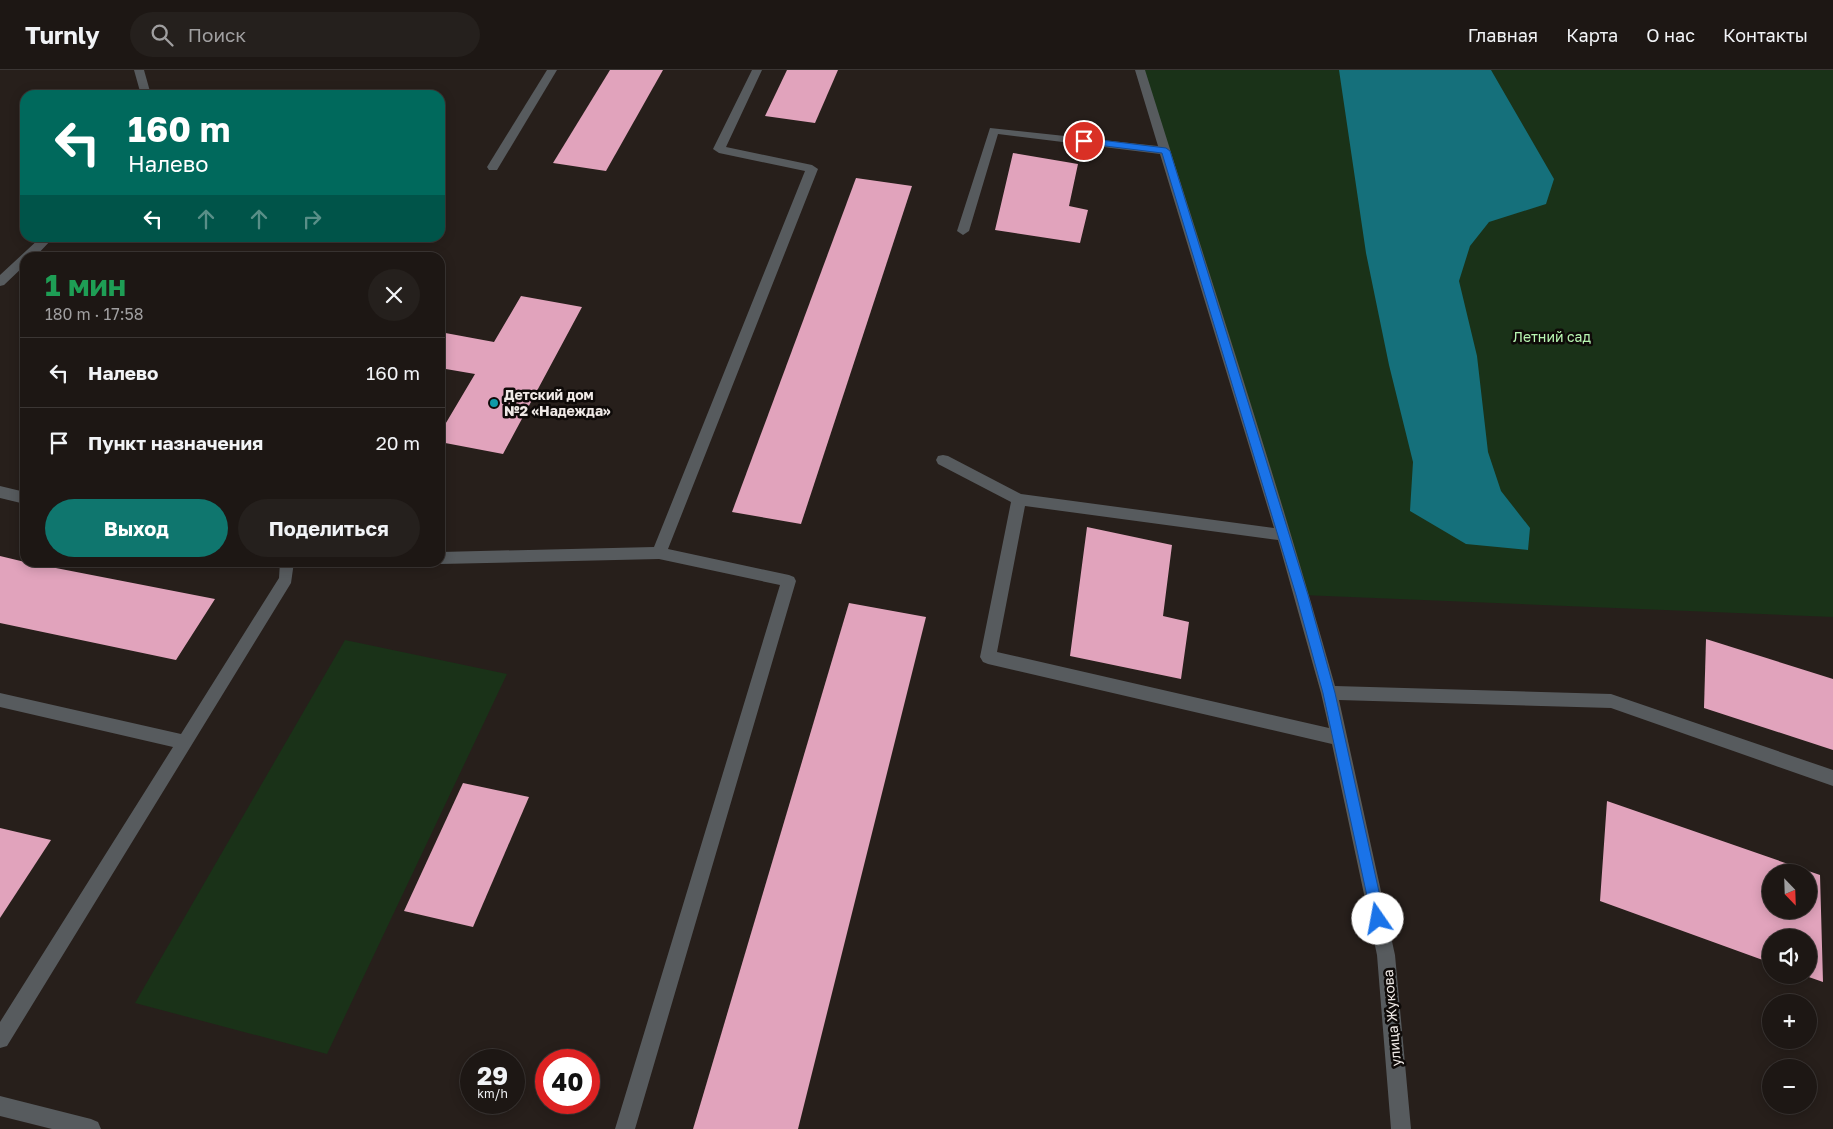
<!DOCTYPE html>
<html lang="ru">
<meta charset="utf-8">
<style>
:root{--surface:#1d1714;--page:#25201d;--text:#f1f3f6;--muted:#a09fa0;--line:#3b3634;--accent:#0f766e}
body{margin:0;font-family:"Golos Text",sans-serif;background:var(--page);color:var(--text);height:100vh;display:flex;flex-direction:column;font-size:19px;white-space:nowrap}
*{box-sizing:border-box;margin:0}
p{font-size:16px;color:var(--muted)}
.icon{flex:none;width:28px;height:28px;fill:none;stroke:currentColor;stroke-width:2;stroke-linecap:round;stroke-linejoin:round}
.map{position:relative;flex:1;overflow:hidden}
.side{position:absolute;left:20px;top:182px;width:425px;height:315px;display:flex;flex-direction:column;background:var(--surface);border-radius:15px;box-shadow:0 2px 12px #0003,0 0 0 1px var(--line)}
.side>*{flex:none}
.top-card{position:absolute;left:20px;top:20px;width:425px;height:152px;border-radius:15px;box-shadow:0 2px 12px #0003,0 0 0 1px var(--line);background:#00695c;color:#fff;overflow:hidden}
.needle{width:32px;rotate:157deg}
.tools{position:absolute;left:1762px;top:794px;display:grid;gap:10px}
.tools a{display:grid;place-items:center;width:55px;height:55px;border-radius:50%;background:var(--surface);box-shadow:0 2px 12px #0003,0 0 0 1px var(--line);font-size:25px}
.speed{position:absolute;left:460px;top:979px;display:flex;gap:10px;font-size:25px;font-weight:700;text-align:center}
.speed>*{display:grid;place-content:center;width:65px;height:65px;border-radius:50%;background:var(--surface);box-shadow:0 2px 12px #0003,0 0 0 1px var(--line);line-height:1}
.speed small{font-size:12px;font-weight:400}
.speed .limit{border:8px solid #d22;background:#fff;color:#111}
.pin{position:absolute;display:grid;place-items:center;width:42px;height:42px;color:#fff;margin:-21px;border:2px solid #fff;border-radius:50%;box-shadow:0 1px 5px #0007}
.me{position:absolute;width:55px;margin:-28px;rotate:348deg;stroke-linejoin:round;filter:drop-shadow(0 0 4px #0008)}
.turn{display:flex;align-items:center;gap:18px;height:105px;padding:0 25px;font-size:22px}
.turn .icon{width:65px;height:65px;stroke-width:2.5}
.turn b{display:block;font-size:35px;line-height:42px}
.lanes{display:flex;align-items:center;height:48px;padding:0 25px;background:#0003;justify-content:center;gap:25px;direction:ltr}
.lanes .off{opacity:.35}
.round{display:grid;place-items:center;flex:none;width:52px;height:52px;border-radius:26px;background:var(--page)}
.summary{display:flex;align-items:center;justify-content:space-between;height:85px;padding:0 25px}
h1{font-size:30px;font-weight:700;line-height:38px;color:#1e9e55}
.button{display:flex;gap:10px;margin-top:auto;padding:10px 25px}
.button a{flex:1;height:58px;border-radius:30px;background:var(--accent);color:#fff;font-size:20px;font-weight:700;line-height:58px;text-align:center}
.button a+a{background:var(--page);color:var(--text)}
ul{padding:0;list-style:none}
li{display:flex;align-items:center;gap:15px;height:70px;padding:0 25px;border-top:1px solid var(--line)}
li div{flex:1}
li b{display:block;font-size:19px}
li em{font-style:normal}
header{display:flex;align-items:center;gap:30px;box-sizing:border-box;height:70px;padding:0 25px;background:var(--surface);border-bottom:1px solid var(--line)}
header strong{font-size:24px}
nav{display:flex;gap:28px;margin-inline-start:auto;font-size:18px}
.search{width:350px;height:45px;background:var(--page);display:flex;align-items:center;gap:12px;box-sizing:border-box;padding:0 18px;border-radius:28px;color:var(--muted);font-size:19px}
.map>svg:first-child{display:block}
</style>
<header>
<strong>Turnly</strong>
<div class="search"><svg class="icon" aria-label="search" viewBox="0 0 24 24"><circle cx="10" cy="10" r="6"/><path d="M15 15l6 6"/></svg>Поиск</div>
<nav><a>Главная</a><a>Карта</a><a>О нас</a><a>Контакты</a></nav>
</header>
<div class="map">
<svg width="1833" height="1059" viewBox="0 0 1833 1059">
<rect width="100%" height="100%" fill="#271f1b"/>
<g fill="#1a3218">
<path d="M 1139,0 L 1833,0 L 1833,547 L 1302,525 Z"/>
<path d="M 345,570 L 507,604 L 327,984 L 135,933 Z"/>
</g>
<path fill="#15707b" d="M 1339,0 L 1491,0 L 1554,109 L 1546,134 L 1489,152 L 1470,176 L 1459,211 L 1477,286 L 1488,382 L 1501,421 L 1530,458 L 1528,480 L 1466,474 L 1410,441 L 1413,392 L 1389,295 L 1366,183 Z"/>
<g fill="#e1a3bc" fill-rule="evenodd">
<path d="M 610,0 L 663,0 L 606,101 L 553,93 Z"/>
<path d="M 787,0 L 838,0 L 815,53 L 765,46 Z"/>
<path d="M 1013,83 L 1078,94 L 1069,136 L 1088,140 L 1080,173 L 995,160 Z"/>
<path d="M 856,108 L 912,116 L 801,454 L 732,442 Z"/>
<path d="M 521,226 L 582,237 L 503,384 L 440,372 L 440,363 L 475,304 L 440,298 L 440,262 L 494,272 Z"/>
<path d="M 1087,457 L 1172,475 L 1163,546 L 1189,552 L 1181,609 L 1070,586 Z"/>
<path d="M 0,486 L 25,492 L 215,529 L 176,590 L 0,553 Z"/>
<path d="M 849,533 L 926,547 L 798,1059 L 693,1059 Z"/>
<path d="M 1706,569 L 1833,609 L 1833,680 L 1704,638 Z"/>
<path d="M 463,713 L 529,727 L 473,857 L 404,841 Z"/>
<path d="M 1607,731 L 1820,805 L 1823,912 L 1803,905 L 1809,905 L 1809,868 L 1771,868 L 1771,893 L 1600,831 ZM 1771,802 L 1809,802 L 1809,840 L 1771,840 Z"/>
<path d="M 0,758 L 51,770 L 0,848 Z"/>
</g>
<g fill="none" stroke-linecap="round" stroke-linejoin="round">
<g fill="#575b5e" fill-rule="evenodd">
<path d="M 134,0 L 144,0 L 151,25 L 141,25 Z"/>
<path d="M 547,0 L 557,0 L 497,100 L 489,100 L 487,97 Z"/>
<path d="M 752,0 L 762,0 L 726,77 L 812,95 L 818,99 L 668,479 L 789,505 L 794,507 L 796,511 L 635,1059 L 615,1059 L 780,515 L 659,489 L 440,494 L 435,492 L 440,492 L 440,482 L 654,477 L 805,101 L 719,83 L 713,79 Z"/>
<path d="M 1135,0 L 1145,0 C 1209,204 1277,409 1335,616 L 1611,624 L 1833,700 L 1833,716 L 1611,638 L 1339,630 L 1395,885 L 1411,1059 L 1391,1059 L 1377,885 L 1332,674 L 988,594 L 983,592 L 980,587 L 1011,432 L 938,394 L 936,390 L 938,386 L 943,385 L 948,386 L 1021,424 L 1274,458 L 1160,84 L 998,64 L 969,161 L 963,165 L 957,161 L 990,58 L 1158,76 ZM 1025,436 L 1278,470 L 1321,623 L 1329,658 L 997,582 Z"/>
<path d="M 40,168 L 53,168 L 34,188 L 25,188 L 25,195 L 4,215 L 0,216 L 0,205 Z"/>
<path d="M 0,416 L 25,422 L 25,434 L 0,428 Z"/>
<path d="M 280,492 L 294,492 L 291,513 L 7,976 L 0,978 L 0,952 L 173,677 L 0,637 L 0,623 L 181,664 L 279,508 Z"/>
<path d="M 0,1026 L 91,1049 L 98,1052 L 101,1059 L 52,1059 L 0,1046 Z"/>
</g>
</g>
<path fill="#1a73e8" stroke="#114b97" d="M 1084,68 L 1166,78 L 1170,81 L 1308,525 L 1335,623 L 1385,849 L 1383,854 L 1378,856 L 1374,854 L 1372,849 L 1323,623 L 1296,525 L 1162,83 L 1081,73 L 1081,69 Z"/>
<circle fill="#0f9aa8" stroke="#0e0a08" stroke-width="2" cx="494" cy="333" r="5"/>
<g text-anchor="middle" stroke-width="5" stroke-linejoin="round" paint-order="stroke">
<g font-size="14" fill="#b8f6b2" stroke="#0e0a08">
<text x="1552" y="272">Летний сад</text>
</g>
<g font-size="14" font-weight="bold" fill="#efe9e6" stroke="#0e0a08" text-anchor="start">
<text x="504" y="330">Детский дом<tspan x="504" dy="16">№2 «Надежда»</tspan></text>
</g>
<g font-size="14" fill="#efe9e6" stroke="#0e0a08">
<text transform="translate(1392 948) rotate(-95)" y="5">улица Жукова</text>
</g>
</g>
</svg>
<div class="tools">
<a><svg class="needle" viewBox="-14 -14 28 28"><path d="M0-13l5 13h-10z" fill="#e53935"/><path d="M0 13l5-13h-10z" fill="#a09fa0"/></svg></a>
<a><svg class="icon" aria-label="sound" viewBox="0 0 24 24"><path d="M4 9h4l5-4v14l-5-4H4zM17 9q2 3 0 6"/></svg></a>
<a>+</a>
<a>−</a>
</div>
<div class="speed"><div>29<small>km/h</small></div><div class="limit">40</div></div>
<div class="pin" style="left:1084px;top:71px;background:#d93025"><svg class="icon" aria-label="arrive" viewBox="0 0 24 24"><path d="M6 21V4h12l-3 4 3 4H6"/></svg></div>
<svg class="me" style="left:1378px;top:849px" viewBox="-20 -20 40 40"><circle r="19" fill="#fff"/><path d="M0-13L10 11 0 6-10 11z" fill="#1a73e8"/></svg>
<div class="top-card">
<div class="turn"><svg class="icon" aria-label="left" viewBox="0 0 24 24"><path d="M17 20v-9H6M10 6l-5 5 5 5"/></svg><div><b>160 m</b>Налево</div></div>
<div class="lanes"><svg class="icon" aria-label="left" viewBox="0 0 24 24"><path d="M17 20v-9H6M10 6l-5 5 5 5"/></svg><svg class="icon off" aria-label="ahead" viewBox="0 0 24 24"><path d="M12 20V5M6 11l6-6 6 6"/></svg><svg class="icon off" aria-label="ahead" viewBox="0 0 24 24"><path d="M12 20V5M6 11l6-6 6 6"/></svg><svg class="icon off" aria-label="right" viewBox="0 0 24 24"><path d="M7 20v-9h11M14 6l5 5-5 5"/></svg></div>
</div>
<section class="side">
<div class="summary"><div><h1>1 мин</h1><p>180 m · 17:58</p></div><a class="round"><svg class="icon" aria-label="close" viewBox="0 0 24 24"><path d="M6 6l12 12M18 6L6 18"/></svg></a></div>
<ul>
<li><svg class="icon" aria-label="left" viewBox="0 0 24 24"><path d="M17 20v-9H6M10 6l-5 5 5 5"/></svg><div><b>Налево</b></div><em>160 m</em></li>
<li><svg class="icon" aria-label="arrive" viewBox="0 0 24 24"><path d="M6 21V4h12l-3 4 3 4H6"/></svg><div><b>Пункт назначения</b></div><em>20 m</em></li>
</ul>
<div class="button"><a>Выход</a><a>Поделиться</a></div>
</section>
</div>
